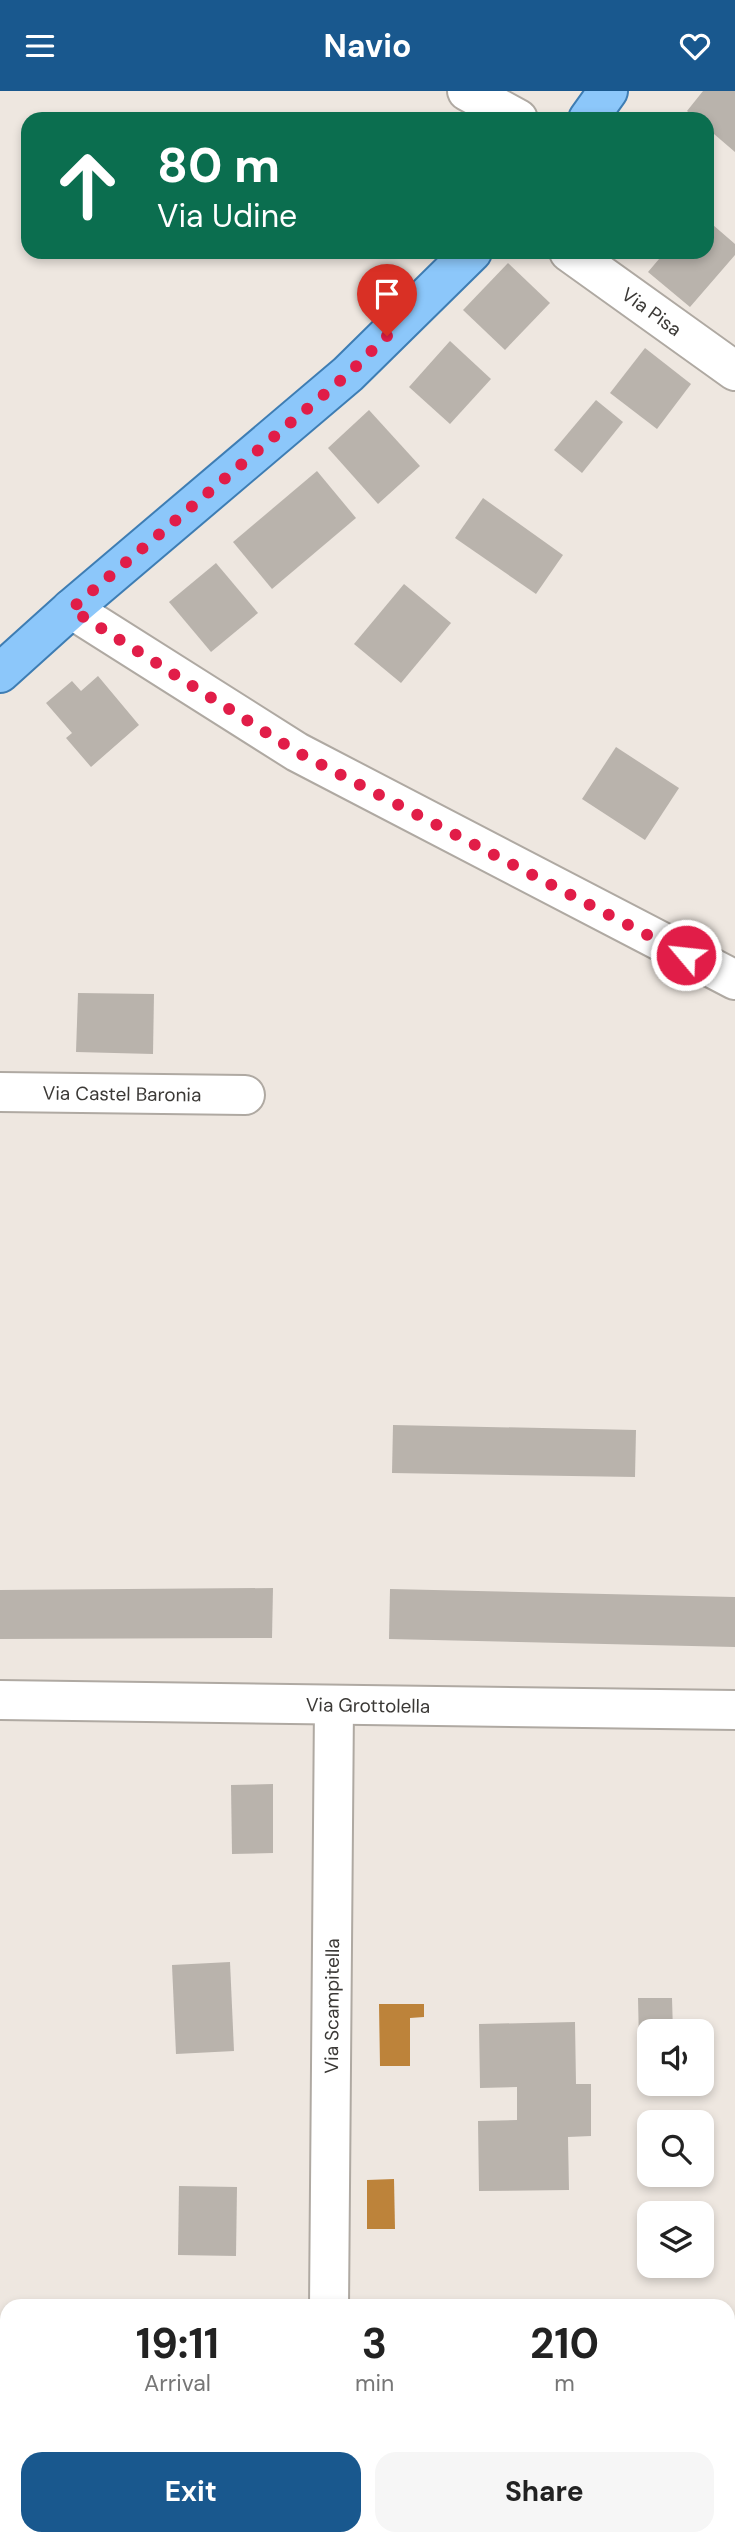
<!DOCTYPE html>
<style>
:root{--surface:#fff;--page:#f6f6f6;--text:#222;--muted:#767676;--accent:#19588e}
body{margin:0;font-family:"DM Sans",sans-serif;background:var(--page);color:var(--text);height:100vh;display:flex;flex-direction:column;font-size:26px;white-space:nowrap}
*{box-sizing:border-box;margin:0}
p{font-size:23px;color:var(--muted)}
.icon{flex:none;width:38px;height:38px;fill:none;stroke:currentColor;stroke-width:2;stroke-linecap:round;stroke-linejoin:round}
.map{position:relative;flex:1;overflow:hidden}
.sheet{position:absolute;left:0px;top:2208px;width:735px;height:247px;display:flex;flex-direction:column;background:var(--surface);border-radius:21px 21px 0 0;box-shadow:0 4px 10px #0003}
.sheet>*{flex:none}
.banner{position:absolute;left:21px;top:21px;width:693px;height:147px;border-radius:21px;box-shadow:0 4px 10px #0003;background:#0b6e4f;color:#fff;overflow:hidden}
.fabs{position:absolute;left:637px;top:1928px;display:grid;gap:14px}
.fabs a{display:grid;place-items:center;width:77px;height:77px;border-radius:14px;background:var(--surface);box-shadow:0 4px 10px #0003;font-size:35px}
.pin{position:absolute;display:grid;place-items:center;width:60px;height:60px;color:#fff;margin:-72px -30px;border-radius:50% 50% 50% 0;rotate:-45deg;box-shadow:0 0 7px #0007}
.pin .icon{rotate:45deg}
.me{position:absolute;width:77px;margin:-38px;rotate:298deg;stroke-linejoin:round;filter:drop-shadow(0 0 5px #0008)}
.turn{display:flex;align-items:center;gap:24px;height:147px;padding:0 21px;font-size:32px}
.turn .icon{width:91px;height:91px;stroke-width:2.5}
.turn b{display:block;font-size:49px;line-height:60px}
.eta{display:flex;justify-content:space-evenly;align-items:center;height:119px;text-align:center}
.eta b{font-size:42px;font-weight:700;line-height:49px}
.button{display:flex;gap:14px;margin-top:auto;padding:14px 21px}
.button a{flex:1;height:80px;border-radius:21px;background:var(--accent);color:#fff;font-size:28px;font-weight:700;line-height:80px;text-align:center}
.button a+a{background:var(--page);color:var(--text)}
header{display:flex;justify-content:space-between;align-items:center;height:91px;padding:0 21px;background:var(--accent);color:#fff;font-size:32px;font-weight:700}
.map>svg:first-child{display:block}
</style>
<header><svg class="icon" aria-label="menu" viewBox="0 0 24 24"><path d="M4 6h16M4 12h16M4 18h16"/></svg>Navio<svg class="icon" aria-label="heart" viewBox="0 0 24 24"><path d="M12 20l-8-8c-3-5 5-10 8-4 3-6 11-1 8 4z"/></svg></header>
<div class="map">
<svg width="735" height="2454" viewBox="0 0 735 2454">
<rect width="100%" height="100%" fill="#eee7e0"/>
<g fill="#bd833a">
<path d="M 379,1913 L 424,1913 L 424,1926 L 410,1927 L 410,1975 L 380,1975 Z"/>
<path d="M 394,2088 L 395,2138 L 367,2138 L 367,2089 Z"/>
</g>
<g fill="#b9b3ac">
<path d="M 703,0 L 735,0 L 735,61 L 707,37 L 707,28 L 696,28 L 687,20 Z"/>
<path d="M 713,134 L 735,153 L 735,164 L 690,216 L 648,181 L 665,161 L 707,161 L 707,142 Z"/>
<path d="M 508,172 L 550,212 L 505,259 L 463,219 Z"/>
<path d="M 450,250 L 491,288 L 450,333 L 409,296 Z"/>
<path d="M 645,257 L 691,293 L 657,338 L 610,302 Z"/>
<path d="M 596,309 L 623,331 L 582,382 L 554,359 Z"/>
<path d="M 369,319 L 420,375 L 378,413 L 328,357 Z"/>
<path d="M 317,380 L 356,427 L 272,498 L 233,451 Z"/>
<path d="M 483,407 L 563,464 L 536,503 L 455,447 Z"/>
<path d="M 216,472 L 258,522 L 211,561 L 169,511 Z"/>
<path d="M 404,493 L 451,532 L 401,592 L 354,553 Z"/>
<path d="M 98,585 L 139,634 L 91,676 L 66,647 L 72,642 L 46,612 L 72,590 L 81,600 Z"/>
<path d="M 616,656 L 679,697 L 645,749 L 582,708 Z"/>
<path d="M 78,902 L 154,903 L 153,963 L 76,961 Z"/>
<path d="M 393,1334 L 636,1339 L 635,1386 L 392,1382 Z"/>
<path d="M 273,1497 L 272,1547 L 0,1548 L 0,1499 Z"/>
<path d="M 390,1498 L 735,1506 L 735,1556 L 389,1548 Z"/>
<path d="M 273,1693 L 273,1762 L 232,1763 L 231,1694 Z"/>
<path d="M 230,1871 L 234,1960 L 176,1963 L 172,1874 Z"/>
<path d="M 638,1907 L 672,1907 L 673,1941 L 649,1941 L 649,1993 L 640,1993 Z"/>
<path d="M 575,1931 L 576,1993 L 591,1993 L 591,2045 L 568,2046 L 569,2099 L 479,2100 L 478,2030 L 517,2029 L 517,1996 L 480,1997 L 479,1933 Z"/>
<path d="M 179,2095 L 237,2096 L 236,2165 L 178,2164 Z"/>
</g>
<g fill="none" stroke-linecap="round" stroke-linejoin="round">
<g stroke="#afa9a2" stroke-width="42">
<g id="minor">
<path d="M 467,0 L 518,28"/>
<path id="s1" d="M 569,161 L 735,280"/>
<path d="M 71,518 L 297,661 L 735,889"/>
<path id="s2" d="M 0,1001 L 245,1004"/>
<path id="s3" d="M 0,1609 L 735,1619"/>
<path id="s4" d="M 329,2216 L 334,1614"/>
<path d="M 327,2454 L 327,2448"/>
</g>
</g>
<g stroke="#3e7db3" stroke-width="42">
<g id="major">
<path d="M 588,28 L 608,0"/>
<path d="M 0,582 L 71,518 L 348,283 L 472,161"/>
</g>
</g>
<use href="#minor" stroke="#fff" stroke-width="38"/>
<use href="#major" stroke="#8cc7fa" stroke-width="38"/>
</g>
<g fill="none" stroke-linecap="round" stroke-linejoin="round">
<path stroke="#e11d48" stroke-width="12" stroke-dasharray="0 21.6" d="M 387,245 L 348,283 L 71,518 L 297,661 L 686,864"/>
</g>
<g text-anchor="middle" stroke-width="5" stroke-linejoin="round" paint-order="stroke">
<g font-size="19" fill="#3b3936" stroke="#fff">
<text dy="7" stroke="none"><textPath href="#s1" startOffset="102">Via Pisa</textPath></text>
<text dy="7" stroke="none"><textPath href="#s2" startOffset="122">Via Castel Baronia</textPath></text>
<text dy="7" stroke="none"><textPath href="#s3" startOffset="368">Via Grottolella</textPath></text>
<text dy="7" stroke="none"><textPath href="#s4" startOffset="301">Via Scampitella</textPath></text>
</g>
</g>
</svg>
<div class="fabs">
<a><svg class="icon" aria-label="sound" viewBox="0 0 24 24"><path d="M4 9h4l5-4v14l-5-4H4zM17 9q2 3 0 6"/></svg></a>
<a><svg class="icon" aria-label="search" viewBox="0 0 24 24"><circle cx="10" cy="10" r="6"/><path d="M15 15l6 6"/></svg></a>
<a><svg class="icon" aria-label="layers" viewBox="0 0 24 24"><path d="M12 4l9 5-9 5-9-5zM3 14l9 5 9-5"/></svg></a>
</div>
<div class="pin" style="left:387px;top:245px;background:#d93025"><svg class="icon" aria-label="arrive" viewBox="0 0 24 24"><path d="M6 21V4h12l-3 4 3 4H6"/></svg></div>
<svg class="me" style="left:686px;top:864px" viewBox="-20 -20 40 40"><circle r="17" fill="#e11d48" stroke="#fff" stroke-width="3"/><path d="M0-11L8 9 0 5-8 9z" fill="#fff"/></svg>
<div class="banner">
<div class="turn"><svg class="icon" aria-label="ahead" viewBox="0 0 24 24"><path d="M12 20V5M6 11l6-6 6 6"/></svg><div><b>80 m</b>Via Udine</div></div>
</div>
<section class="sheet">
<div class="eta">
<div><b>19:11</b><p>Arrival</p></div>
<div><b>3</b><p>min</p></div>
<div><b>210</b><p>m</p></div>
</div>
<div class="button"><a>Exit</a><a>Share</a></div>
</section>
</div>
